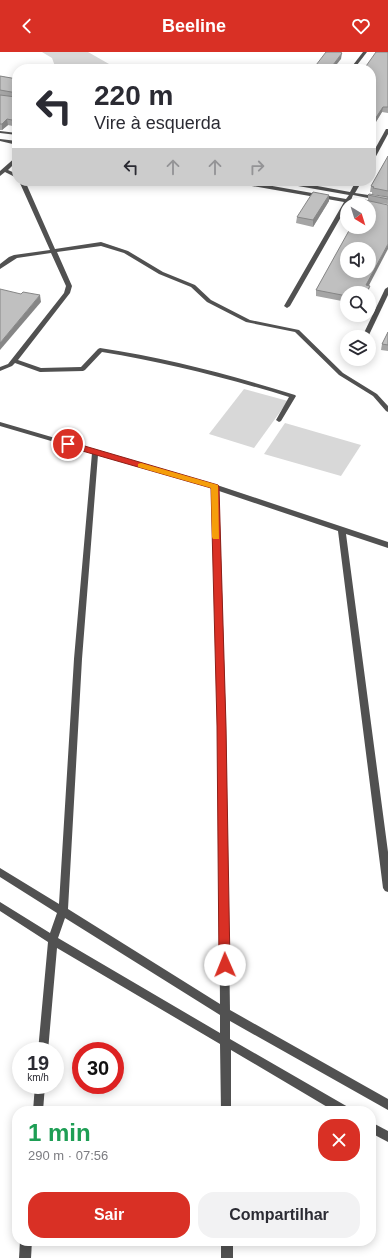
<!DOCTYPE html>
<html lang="pt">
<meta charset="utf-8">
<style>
:root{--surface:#fff;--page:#f2f2f3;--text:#2b2b33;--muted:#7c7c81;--accent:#d93025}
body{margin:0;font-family:Helvetica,sans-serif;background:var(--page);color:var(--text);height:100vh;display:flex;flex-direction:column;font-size:15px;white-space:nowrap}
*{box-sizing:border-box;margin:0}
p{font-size:13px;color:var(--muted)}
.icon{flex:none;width:22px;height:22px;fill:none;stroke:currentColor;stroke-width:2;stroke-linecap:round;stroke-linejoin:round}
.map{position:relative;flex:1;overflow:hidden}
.side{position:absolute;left:12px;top:1054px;width:364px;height:140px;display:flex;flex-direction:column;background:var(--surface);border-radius:16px;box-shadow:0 2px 10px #0003}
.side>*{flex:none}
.guide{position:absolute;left:12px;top:12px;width:364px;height:122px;border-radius:16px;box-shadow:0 2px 10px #0003;background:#fff;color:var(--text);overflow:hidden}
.needle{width:26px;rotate:142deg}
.buttons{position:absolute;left:340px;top:146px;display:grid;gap:8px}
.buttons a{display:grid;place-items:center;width:36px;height:36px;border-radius:50%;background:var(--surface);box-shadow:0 2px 10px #0003;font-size:20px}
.speed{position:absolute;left:12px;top:990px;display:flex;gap:8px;font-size:20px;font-weight:700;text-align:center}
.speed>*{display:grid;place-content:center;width:52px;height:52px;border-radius:50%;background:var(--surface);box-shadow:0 2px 10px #0003;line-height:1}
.speed small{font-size:10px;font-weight:400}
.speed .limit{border:6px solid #d22;background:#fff;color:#111}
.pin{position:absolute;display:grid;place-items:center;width:34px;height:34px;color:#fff;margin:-17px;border:2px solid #fff;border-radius:50%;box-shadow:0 1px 4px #0007}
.me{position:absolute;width:44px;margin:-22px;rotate:359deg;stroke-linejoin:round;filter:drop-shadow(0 0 3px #0008)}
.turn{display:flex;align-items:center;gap:14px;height:84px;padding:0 16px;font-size:18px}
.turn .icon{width:52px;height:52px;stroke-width:2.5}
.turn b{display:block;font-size:28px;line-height:34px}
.lanes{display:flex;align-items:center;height:38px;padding:0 16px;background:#0003;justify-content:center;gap:20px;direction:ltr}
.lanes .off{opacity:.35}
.round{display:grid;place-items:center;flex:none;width:42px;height:42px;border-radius:16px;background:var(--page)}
.headline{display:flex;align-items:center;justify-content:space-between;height:68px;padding:0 16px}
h1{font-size:24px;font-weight:600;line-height:30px;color:#1e9e55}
.button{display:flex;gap:8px;margin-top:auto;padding:8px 16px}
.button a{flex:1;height:46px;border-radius:16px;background:var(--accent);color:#fff;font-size:16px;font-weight:600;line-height:46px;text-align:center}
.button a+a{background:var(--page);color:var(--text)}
header{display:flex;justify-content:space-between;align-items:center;height:52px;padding:0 16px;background:var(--accent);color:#fff;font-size:18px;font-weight:600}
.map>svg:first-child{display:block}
</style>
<header><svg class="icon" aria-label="back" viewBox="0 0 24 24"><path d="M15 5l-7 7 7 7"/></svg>Beeline<svg class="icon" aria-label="heart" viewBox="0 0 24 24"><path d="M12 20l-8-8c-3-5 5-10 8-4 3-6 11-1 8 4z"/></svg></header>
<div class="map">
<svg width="388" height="1206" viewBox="0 0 388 1206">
<rect width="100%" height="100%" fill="#fff"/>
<g fill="#d8d8d8">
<path d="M 42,0 L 88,0 L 116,16 L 113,17 L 56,17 L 52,6 Z"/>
<path d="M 244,337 L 288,349 L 254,396 L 209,382 Z"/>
<path d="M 285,371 L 361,393 L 341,424 L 264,402 Z"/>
</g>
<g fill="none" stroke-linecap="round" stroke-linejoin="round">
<g fill="#515151" fill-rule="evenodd">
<path d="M 363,0 L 367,0 L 354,17 L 350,17 Z"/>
<path d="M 233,15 L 235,15 L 237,16 L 232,17 Z"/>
<path d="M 386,77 L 388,77 L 388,82 L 374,108 L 371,110 L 371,104 Z"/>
<path d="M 0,79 L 17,81 L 17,83 L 0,81 Z"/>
<path d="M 0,87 L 17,89 L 17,93 L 0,89 Z"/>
<path d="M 17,104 L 17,109 L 8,118 L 17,122 L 17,126 L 5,120 L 0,124 L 0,119 Z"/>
<path d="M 19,129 L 25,129 L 55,197 L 101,190 L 128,199 L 163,220 L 195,233 L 211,248 L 250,268 L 299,278 L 343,321 L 377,342 L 388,354 L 388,360 L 386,359 L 373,344 L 339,323 L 295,280 L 246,270 L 207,250 L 191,235 L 159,222 L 124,201 L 101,194 L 57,200 L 72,234 L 70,241 L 18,308 L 41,316 L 81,315 L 98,297 L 100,296 C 167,306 231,323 295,343 L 296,344 L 281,369 L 279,370 L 276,368 L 289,345 C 227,326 165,310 102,300 L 85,318 L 83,319 L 40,320 L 15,311 L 12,314 L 0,319 L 0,315 L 8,312 L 64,241 L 66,234 L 51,201 L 17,206 L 0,217 L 0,212 L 9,205 L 14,203 L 50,198 Z"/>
<path d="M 232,129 L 244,129 L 346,147 L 349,143 L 281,131 L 278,129 L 290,129 L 350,140 L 356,129 L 362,129 L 355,141 L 388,146 L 388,150 L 353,143 L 351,148 L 388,154 L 388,158 L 369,154 L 369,153 L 349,151 L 290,254 L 287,256 L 284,254 L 344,150 L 235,131 Z"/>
<path d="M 388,235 L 388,243 L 368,285 L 362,285 L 385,237 Z"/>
<path d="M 0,370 L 217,433 L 388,490 L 388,496 L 346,482 L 388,800 L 388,840 L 385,839 L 383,836 L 338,479 L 219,439 L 226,674 L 230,958 L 388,1047 L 388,1058 L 230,969 L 230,987 L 348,1055 L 349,1059 L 334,1059 L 231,998 L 231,1059 L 221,1059 L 220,992 L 57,896 L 48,999 L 38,999 L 48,890 L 0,859 L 0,850 L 50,881 L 57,861 L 0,825 L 0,816 L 59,852 L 74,607 L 92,401 L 0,374 ZM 98,403 L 212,436 L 218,674 L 220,952 L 68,857 L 82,607 ZM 65,866 L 220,963 L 220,981 L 58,886 Z"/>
<path d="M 35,1033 L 45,1033 L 43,1059 L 33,1059 Z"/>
<path d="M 371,1070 L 388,1079 L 388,1090 L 371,1081 Z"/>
<path d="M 20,1189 L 32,1189 L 31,1206 L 19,1206 Z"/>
<rect x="221" y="1189" width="12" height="17"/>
</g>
</g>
<g fill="#a5a5a5">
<path d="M 388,0 L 388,61 L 382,60 L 371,78 L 371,17 Z"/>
<path d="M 0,24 L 17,27 L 17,75 L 8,73 L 2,78 L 0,78 Z"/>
<path d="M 388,104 L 388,145 L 372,142 L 372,140 L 370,140 L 371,134 Z"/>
<path d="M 312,129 L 338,129 L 336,133 Z"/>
<path d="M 329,143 L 329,149 L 313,175 L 296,171 L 297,165 Z"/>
<path d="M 368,143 L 388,145 L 388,152 L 376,151 L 369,233 L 369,240 L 368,241 L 347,241 L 347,250 L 316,244 L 316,238 L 368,149 Z"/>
<path d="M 388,280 L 388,299 L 381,298 L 382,292 Z"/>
</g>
<g fill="#868686">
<path d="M 342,1 L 341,7 L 333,17 L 330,17 Z"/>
<path d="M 383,55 L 382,60 L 371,78 L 371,73 Z"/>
<path d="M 7,67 L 8,73 L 2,78 L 2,72 Z"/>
<path d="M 329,143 L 329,149 L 313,175 L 313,168 Z"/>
<path d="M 388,192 L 388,197 L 366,239 L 366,233 Z"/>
<path d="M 370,234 L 368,241 L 366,241 Z"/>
<path d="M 40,243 L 41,250 L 0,298 L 0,291 Z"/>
</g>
<g fill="#c0c0c0" stroke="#868686" fill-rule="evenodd">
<path d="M 326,0 L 340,0 L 342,1 L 330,17 L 313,17 Z"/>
<path d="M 376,0 L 388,0 L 388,55 L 383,55 L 371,73 L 371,17 L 364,17 Z"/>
<path d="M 248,14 L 268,17 L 246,17 Z"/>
<path d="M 0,24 L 17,27 L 17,41 L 0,38 Z"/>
<path d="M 0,43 L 16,45 L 17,43 L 17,69 L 7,67 L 2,72 L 0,72 Z"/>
<path d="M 388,104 L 388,139 L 373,136 L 374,135 L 371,134 Z"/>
<path d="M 313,140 L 329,143 L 313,168 L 297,165 Z"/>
<path d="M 369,142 L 388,145 L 388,147 L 368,143 Z"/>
<path d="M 365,148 L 388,153 L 388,192 L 366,233 L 370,234 L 366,241 L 347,241 L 347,244 L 316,238 L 351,175 L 369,175 L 369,153 L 363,153 ZM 347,197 L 369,197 L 369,219 L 347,219 Z"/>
<path d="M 0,237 L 21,242 L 23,240 L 40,243 L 0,291 Z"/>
<path d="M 388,280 L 388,293 L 382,292 Z"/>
</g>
<path fill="#d93025" stroke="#8d1f18" d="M 65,390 L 71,390 L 218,433 L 219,435 L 226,674 L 230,913 L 229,917 L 225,918 L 221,917 L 219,913 L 217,674 L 211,436 L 65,394 Z"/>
<path fill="#f59e0b" d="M 141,411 L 218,433 L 219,487 L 213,487 L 212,485 L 211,436 L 138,415 L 138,412 Z"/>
</svg>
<div class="buttons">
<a><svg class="needle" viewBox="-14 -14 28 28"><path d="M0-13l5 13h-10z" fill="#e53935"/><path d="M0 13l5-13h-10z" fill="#7c7c81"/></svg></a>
<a><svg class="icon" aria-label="sound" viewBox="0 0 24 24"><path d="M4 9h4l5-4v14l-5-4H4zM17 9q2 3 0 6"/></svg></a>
<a><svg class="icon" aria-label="search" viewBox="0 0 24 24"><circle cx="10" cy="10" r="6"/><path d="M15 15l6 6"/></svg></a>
<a><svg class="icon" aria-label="layers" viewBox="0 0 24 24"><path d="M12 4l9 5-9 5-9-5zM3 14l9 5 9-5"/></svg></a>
</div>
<div class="speed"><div>19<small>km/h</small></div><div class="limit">30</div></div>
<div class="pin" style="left:68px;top:392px;background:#d93025"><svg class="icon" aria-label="arrive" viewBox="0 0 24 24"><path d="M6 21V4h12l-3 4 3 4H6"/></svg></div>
<svg class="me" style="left:225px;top:913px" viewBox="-20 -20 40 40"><circle r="19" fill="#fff"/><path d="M0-13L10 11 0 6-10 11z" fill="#d93025"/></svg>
<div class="guide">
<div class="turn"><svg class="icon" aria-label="left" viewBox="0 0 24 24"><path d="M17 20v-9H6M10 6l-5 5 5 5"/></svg><div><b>220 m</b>Vire à esquerda</div></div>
<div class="lanes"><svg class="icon" aria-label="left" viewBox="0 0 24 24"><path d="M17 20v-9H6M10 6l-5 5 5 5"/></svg><svg class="icon off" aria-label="ahead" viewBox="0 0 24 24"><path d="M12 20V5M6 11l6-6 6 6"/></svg><svg class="icon off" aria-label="ahead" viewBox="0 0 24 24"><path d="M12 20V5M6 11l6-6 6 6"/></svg><svg class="icon off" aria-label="right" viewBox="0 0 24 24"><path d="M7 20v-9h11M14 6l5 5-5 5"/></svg></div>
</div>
<section class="side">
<div class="headline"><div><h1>1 min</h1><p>290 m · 07:56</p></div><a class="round" style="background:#d93025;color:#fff"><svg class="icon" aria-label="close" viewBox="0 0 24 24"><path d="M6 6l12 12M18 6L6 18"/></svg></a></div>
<div class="button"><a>Sair</a><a>Compartilhar</a></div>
</section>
</div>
